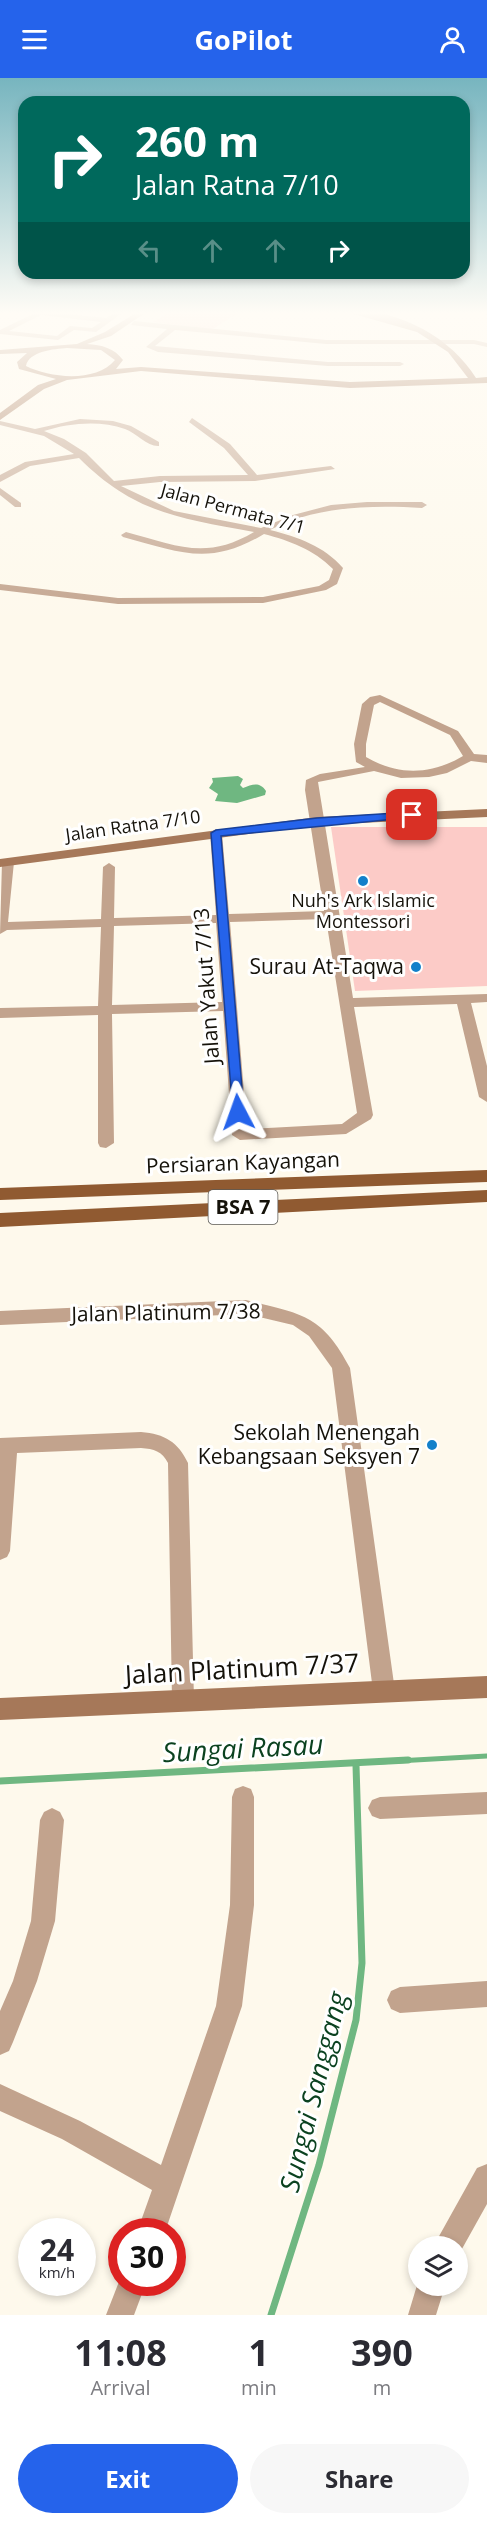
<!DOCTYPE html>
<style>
:root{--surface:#fff;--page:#f7f7f7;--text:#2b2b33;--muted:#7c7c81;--accent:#2563eb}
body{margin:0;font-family:"Open Sans",sans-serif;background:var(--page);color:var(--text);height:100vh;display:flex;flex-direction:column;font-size:22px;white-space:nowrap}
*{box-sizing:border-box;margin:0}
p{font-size:20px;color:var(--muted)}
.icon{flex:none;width:33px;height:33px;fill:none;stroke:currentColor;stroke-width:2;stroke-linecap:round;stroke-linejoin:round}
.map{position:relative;height:2237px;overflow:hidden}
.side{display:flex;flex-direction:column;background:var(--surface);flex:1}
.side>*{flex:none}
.guide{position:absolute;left:18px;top:18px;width:452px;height:183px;border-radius:18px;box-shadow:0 3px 9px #0003;background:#00695c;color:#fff;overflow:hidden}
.buttons{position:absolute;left:408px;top:2158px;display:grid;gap:12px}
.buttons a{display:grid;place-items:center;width:60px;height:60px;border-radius:50%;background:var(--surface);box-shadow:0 3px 9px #0003;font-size:30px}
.speed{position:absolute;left:18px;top:2140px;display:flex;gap:12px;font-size:30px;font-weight:700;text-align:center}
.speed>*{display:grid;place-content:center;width:78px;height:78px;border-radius:50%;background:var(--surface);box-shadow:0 3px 9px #0003;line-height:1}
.speed small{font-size:15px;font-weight:400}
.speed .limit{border:9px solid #d22;background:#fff;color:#111}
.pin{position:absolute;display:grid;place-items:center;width:51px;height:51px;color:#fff;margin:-26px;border-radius:12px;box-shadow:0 3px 9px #0006}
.me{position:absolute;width:66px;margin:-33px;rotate:356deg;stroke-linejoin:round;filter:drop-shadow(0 0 4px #0008)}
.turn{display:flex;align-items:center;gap:21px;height:126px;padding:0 18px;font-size:27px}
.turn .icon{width:78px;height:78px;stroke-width:2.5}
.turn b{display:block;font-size:42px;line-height:51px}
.lanes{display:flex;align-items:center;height:57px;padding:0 18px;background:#0003;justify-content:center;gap:30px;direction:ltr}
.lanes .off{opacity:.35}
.eta{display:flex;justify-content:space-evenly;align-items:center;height:102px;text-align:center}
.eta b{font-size:36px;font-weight:700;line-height:42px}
.action{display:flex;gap:12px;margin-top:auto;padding:12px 18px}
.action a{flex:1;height:69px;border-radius:36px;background:var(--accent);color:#fff;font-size:24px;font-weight:700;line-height:69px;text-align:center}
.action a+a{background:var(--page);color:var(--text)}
header{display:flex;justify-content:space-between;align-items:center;height:78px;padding:0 18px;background:var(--accent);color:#fff;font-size:27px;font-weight:700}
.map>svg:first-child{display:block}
</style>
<header><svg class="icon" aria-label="menu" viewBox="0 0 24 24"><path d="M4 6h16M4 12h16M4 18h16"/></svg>GoPilot<svg class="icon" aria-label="person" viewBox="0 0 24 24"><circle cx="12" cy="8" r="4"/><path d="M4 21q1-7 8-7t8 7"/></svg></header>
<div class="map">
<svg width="487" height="2237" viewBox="0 0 487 2237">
<rect width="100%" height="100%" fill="#fef9ec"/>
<g fill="#fccbc7">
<path d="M 172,233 L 241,233 L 211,252 L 153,244 Z"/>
<path d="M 331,749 L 487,749 L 487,908 L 355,913 Z"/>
</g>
<path fill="#6fb781" d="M 238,698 L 243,701 L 240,707 L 243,710 C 252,707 259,703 266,713 L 265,717 L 237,725 L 215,723 L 218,716 L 209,710 L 213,704 L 212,700 Z"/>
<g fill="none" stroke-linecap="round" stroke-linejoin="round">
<path stroke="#6fb781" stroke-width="5" d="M 379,1684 L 487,1678"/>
<g stroke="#6fb781" stroke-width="7">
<path d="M 0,1703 L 408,1682"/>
<path d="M 271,2237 L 319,2087 L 356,1942 L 362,1885 L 356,1687"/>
</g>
<g fill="#c2a38d" fill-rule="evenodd">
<path d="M 40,233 L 106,240 L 117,233 L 125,233 L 96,254 L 74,252 L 58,262 L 0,256 L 0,252 C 14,245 26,239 40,233 ZM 41,237 L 101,244 L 92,250 L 70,248 L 57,258 L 9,253 Z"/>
<path d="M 475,233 L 487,233 L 487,237 L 477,234 Z"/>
<path d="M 134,243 L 326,262 L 474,262 L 487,265 L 487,269 L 474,266 L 326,266 L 175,252 L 155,268 L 328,284 L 400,284 L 404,286 L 400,288 L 328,288 L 158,274 L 146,269 L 167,251 L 131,247 Z"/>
<path d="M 192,340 L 230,366 L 257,397 L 331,388 L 335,391 L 255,403 L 160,404 L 121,408 L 174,433 L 261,450 L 293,437 L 331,427 L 367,424 L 422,424 L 427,427 L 422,430 C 372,427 316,428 270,452 C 298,459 324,468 343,490 L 337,506 L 326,512 L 263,525 L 118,526 L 0,512 L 0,506 L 118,520 L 263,519 L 319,508 L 329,502 L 333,491 C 313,471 290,463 264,456 C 209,489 180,474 123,459 L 121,457 L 126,454 C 176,467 205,483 254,454 C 180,440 135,436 79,380 L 30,388 L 0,404 L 0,397 L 25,384 L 74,376 L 44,358 L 0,347 L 0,343 L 35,351 L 80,341 L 113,343 L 131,348 L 159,364 L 159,368 C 148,369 136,355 125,351 C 100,342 69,345 44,353 L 64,361 L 86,375 L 114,403 L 160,398 L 248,397 L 224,370 L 189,344 Z"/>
<path d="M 0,410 L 21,425 L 21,429 L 15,429 L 0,417 Z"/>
<path d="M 380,617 L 458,653 L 474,676 L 487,677 L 487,685 L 471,683 L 447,695 L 429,699 L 401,700 L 374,693 L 318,704 L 353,920 L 487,916 L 487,924 L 471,925 L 487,988 L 487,1024 L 479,1019 L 457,926 L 354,929 L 373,1037 L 371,1041 L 346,1056 L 240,1062 L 232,1057 L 223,933 L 112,936 L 114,1065 L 106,1070 L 100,1069 L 98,1065 L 98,937 L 0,940 L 0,930 L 98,928 L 101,849 L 7,852 L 0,856 L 2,784 L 8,780 L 14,784 L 8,844 L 101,841 L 103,789 L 109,785 L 115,789 L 114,840 L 216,837 L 210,755 L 216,751 L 222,755 L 229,836 L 324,833 L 305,712 L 306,702 L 320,696 L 365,689 L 356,684 L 354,666 L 362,626 L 370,619 ZM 380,624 L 450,657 L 463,678 C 431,697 398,698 366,679 L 366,666 L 374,627 ZM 326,841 L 357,1035 L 342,1046 L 247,1051 L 230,844 ZM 216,845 L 222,924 L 112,927 L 114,848 Z"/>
<path d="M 246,1222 C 301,1236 322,1236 350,1290 L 395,1613 L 392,1620 L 384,1623 L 376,1620 L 373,1613 L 332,1290 L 309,1258 L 293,1247 L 246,1236 L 0,1247 L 0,1233 Z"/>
<path d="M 141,1354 C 165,1356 178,1364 188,1385 L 194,1622 L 191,1629 L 183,1632 L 175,1629 L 172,1622 L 168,1385 C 162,1373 154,1371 141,1370 L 17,1375 L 10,1473 L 7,1479 L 0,1482 L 0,1360 Z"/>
<path d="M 243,1708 L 251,1711 L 254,1719 L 254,1827 L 242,1928 L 165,2154 L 137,2154 L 152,2112 L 62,2061 L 0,2033 L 0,2006 L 80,2043 L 161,2087 L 216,1928 L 230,1827 L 232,1719 L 235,1711 Z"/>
<path d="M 487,1714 L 487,1736 L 380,1741 L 372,1738 L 368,1730 L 372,1722 L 380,1719 Z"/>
<path d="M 52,1730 L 60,1734 L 64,1742 L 55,1843 L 37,1903 L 13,1964 L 9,1973 L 0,1977 L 0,1933 L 13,1903 L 31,1843 L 40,1742 L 44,1734 Z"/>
<path d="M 487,1903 L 487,1929 L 400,1935 L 391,1931 L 387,1922 L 391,1913 L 400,1909 Z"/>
<path d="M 487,2086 L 487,2126 L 458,2178 L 458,2169 L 433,2169 L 477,2090 Z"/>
<path d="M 122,2196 L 122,2205 L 146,2205 L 134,2237 L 106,2237 Z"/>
<path d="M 418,2204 L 418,2208 L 445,2208 L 436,2237 L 408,2237 Z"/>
</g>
<g fill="#a67859" fill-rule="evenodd">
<path d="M 139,233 L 148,233 L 111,258 L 87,266 C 102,267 114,270 123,282 L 116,291 L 141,289 L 350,304 L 468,300 L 448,274 L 417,254 L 343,233 C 394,229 449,257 476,300 L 487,299 L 487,305 L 350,310 L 141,293 L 67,302 L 44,311 L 0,342 L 0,335 L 38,307 L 56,301 L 19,291 L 17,284 L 27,275 L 0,276 L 0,272 L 77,266 L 105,254 ZM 67,270 L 101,272 L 115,282 C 96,305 50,300 26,288 C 29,273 54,271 67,270 Z"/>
<path d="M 487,731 L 487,739 L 317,747 L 0,789 L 0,781 L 317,739 Z"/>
<path d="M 487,1598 L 487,1620 L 0,1642 L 0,1620 Z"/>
</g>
<g fill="#905a31" fill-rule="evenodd">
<path d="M 487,1092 L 487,1104 L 0,1122 L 0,1110 Z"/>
<path d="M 487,1112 L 487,1124 L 0,1149 L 0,1135 Z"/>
</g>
</g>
<linearGradient id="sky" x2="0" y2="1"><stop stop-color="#77b5bf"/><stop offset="0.43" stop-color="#fffcf6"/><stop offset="1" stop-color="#fffcf6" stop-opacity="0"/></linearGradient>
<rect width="487" height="546" fill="url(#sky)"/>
<path fill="#2563eb" stroke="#184099" stroke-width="1.5" d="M 412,734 L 417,737 L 416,739 L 221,758 L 244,1034 L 238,1038 L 233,1037 L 211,755 L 216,752 L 317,740 Z"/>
<g fill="#1380ca" stroke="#fff" stroke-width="2">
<circle cx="363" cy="803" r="6"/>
<circle cx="416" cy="889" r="6"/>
<circle cx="432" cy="1367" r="6"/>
</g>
<g text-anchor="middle" stroke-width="6" stroke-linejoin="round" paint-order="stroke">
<g font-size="18" fill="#15120a" stroke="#fff">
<text transform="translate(233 431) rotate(15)" y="6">Jalan Permata 7/1</text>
<text transform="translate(133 748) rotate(-8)" y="6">Jalan Ratna 7/10</text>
</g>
<g font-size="18" fill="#15120a" stroke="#fff">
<text x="363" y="829">Nuh's Ark Islamic<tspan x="363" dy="21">Montessori</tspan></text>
</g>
<rect fill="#fff" stroke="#5b5954" stroke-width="1.5" x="208.5" y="1112" width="69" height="34" rx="4.5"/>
<g font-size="20" font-weight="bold" fill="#15120a">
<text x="243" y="1136">BSA 7</text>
</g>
<g font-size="21" fill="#15120a" stroke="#fff" text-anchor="end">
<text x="404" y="896">Surau At-Taqwa</text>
<text x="420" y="1362">Sekolah Menengah<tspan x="420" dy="24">Kebangsaan Seksyen 7</tspan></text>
</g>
<g font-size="21" fill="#15120a" stroke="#fff">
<text transform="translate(207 908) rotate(-94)" y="7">Jalan Yakut 7/13</text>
<text transform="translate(243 1085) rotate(-2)" y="7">Persiaran Kayangan</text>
<text transform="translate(166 1235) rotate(-1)" y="7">Jalan Platinum 7/38</text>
</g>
<g font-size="26" fill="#15120a" stroke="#fff">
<text transform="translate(242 1591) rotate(-3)" y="9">Jalan Platinum 7/37</text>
</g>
<g font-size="27" font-style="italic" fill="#0b4220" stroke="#fff">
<text transform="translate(243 1671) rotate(-3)" y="9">Sungai Rasau</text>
<text transform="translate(314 2014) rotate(-76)" y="9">Sungai Sanggang</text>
</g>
</g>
</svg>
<div class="buttons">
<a><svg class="icon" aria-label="layers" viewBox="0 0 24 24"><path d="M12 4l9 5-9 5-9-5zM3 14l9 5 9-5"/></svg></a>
</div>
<div class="speed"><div>24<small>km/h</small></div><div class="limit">30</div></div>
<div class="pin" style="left:412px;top:737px;background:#d93025"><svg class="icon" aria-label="arrive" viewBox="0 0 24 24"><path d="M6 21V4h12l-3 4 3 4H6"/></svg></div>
<svg class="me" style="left:238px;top:1034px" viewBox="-20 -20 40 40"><path d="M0-17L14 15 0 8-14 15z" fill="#2563eb" stroke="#fff" stroke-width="4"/></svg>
<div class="guide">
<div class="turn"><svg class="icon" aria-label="right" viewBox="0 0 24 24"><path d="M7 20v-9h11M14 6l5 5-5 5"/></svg><div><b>260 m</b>Jalan Ratna 7/10</div></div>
<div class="lanes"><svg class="icon off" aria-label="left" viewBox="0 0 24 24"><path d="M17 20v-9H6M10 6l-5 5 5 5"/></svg><svg class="icon off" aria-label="ahead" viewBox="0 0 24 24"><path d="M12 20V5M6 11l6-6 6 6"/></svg><svg class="icon off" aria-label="ahead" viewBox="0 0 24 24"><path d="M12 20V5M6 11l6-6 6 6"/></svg><svg class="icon" aria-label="right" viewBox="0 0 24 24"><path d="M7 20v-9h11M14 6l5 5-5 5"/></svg></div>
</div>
</div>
<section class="side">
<div class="eta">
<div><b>11:08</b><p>Arrival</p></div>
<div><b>1</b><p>min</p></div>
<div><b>390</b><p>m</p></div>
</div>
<div class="action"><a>Exit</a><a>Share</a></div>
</section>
